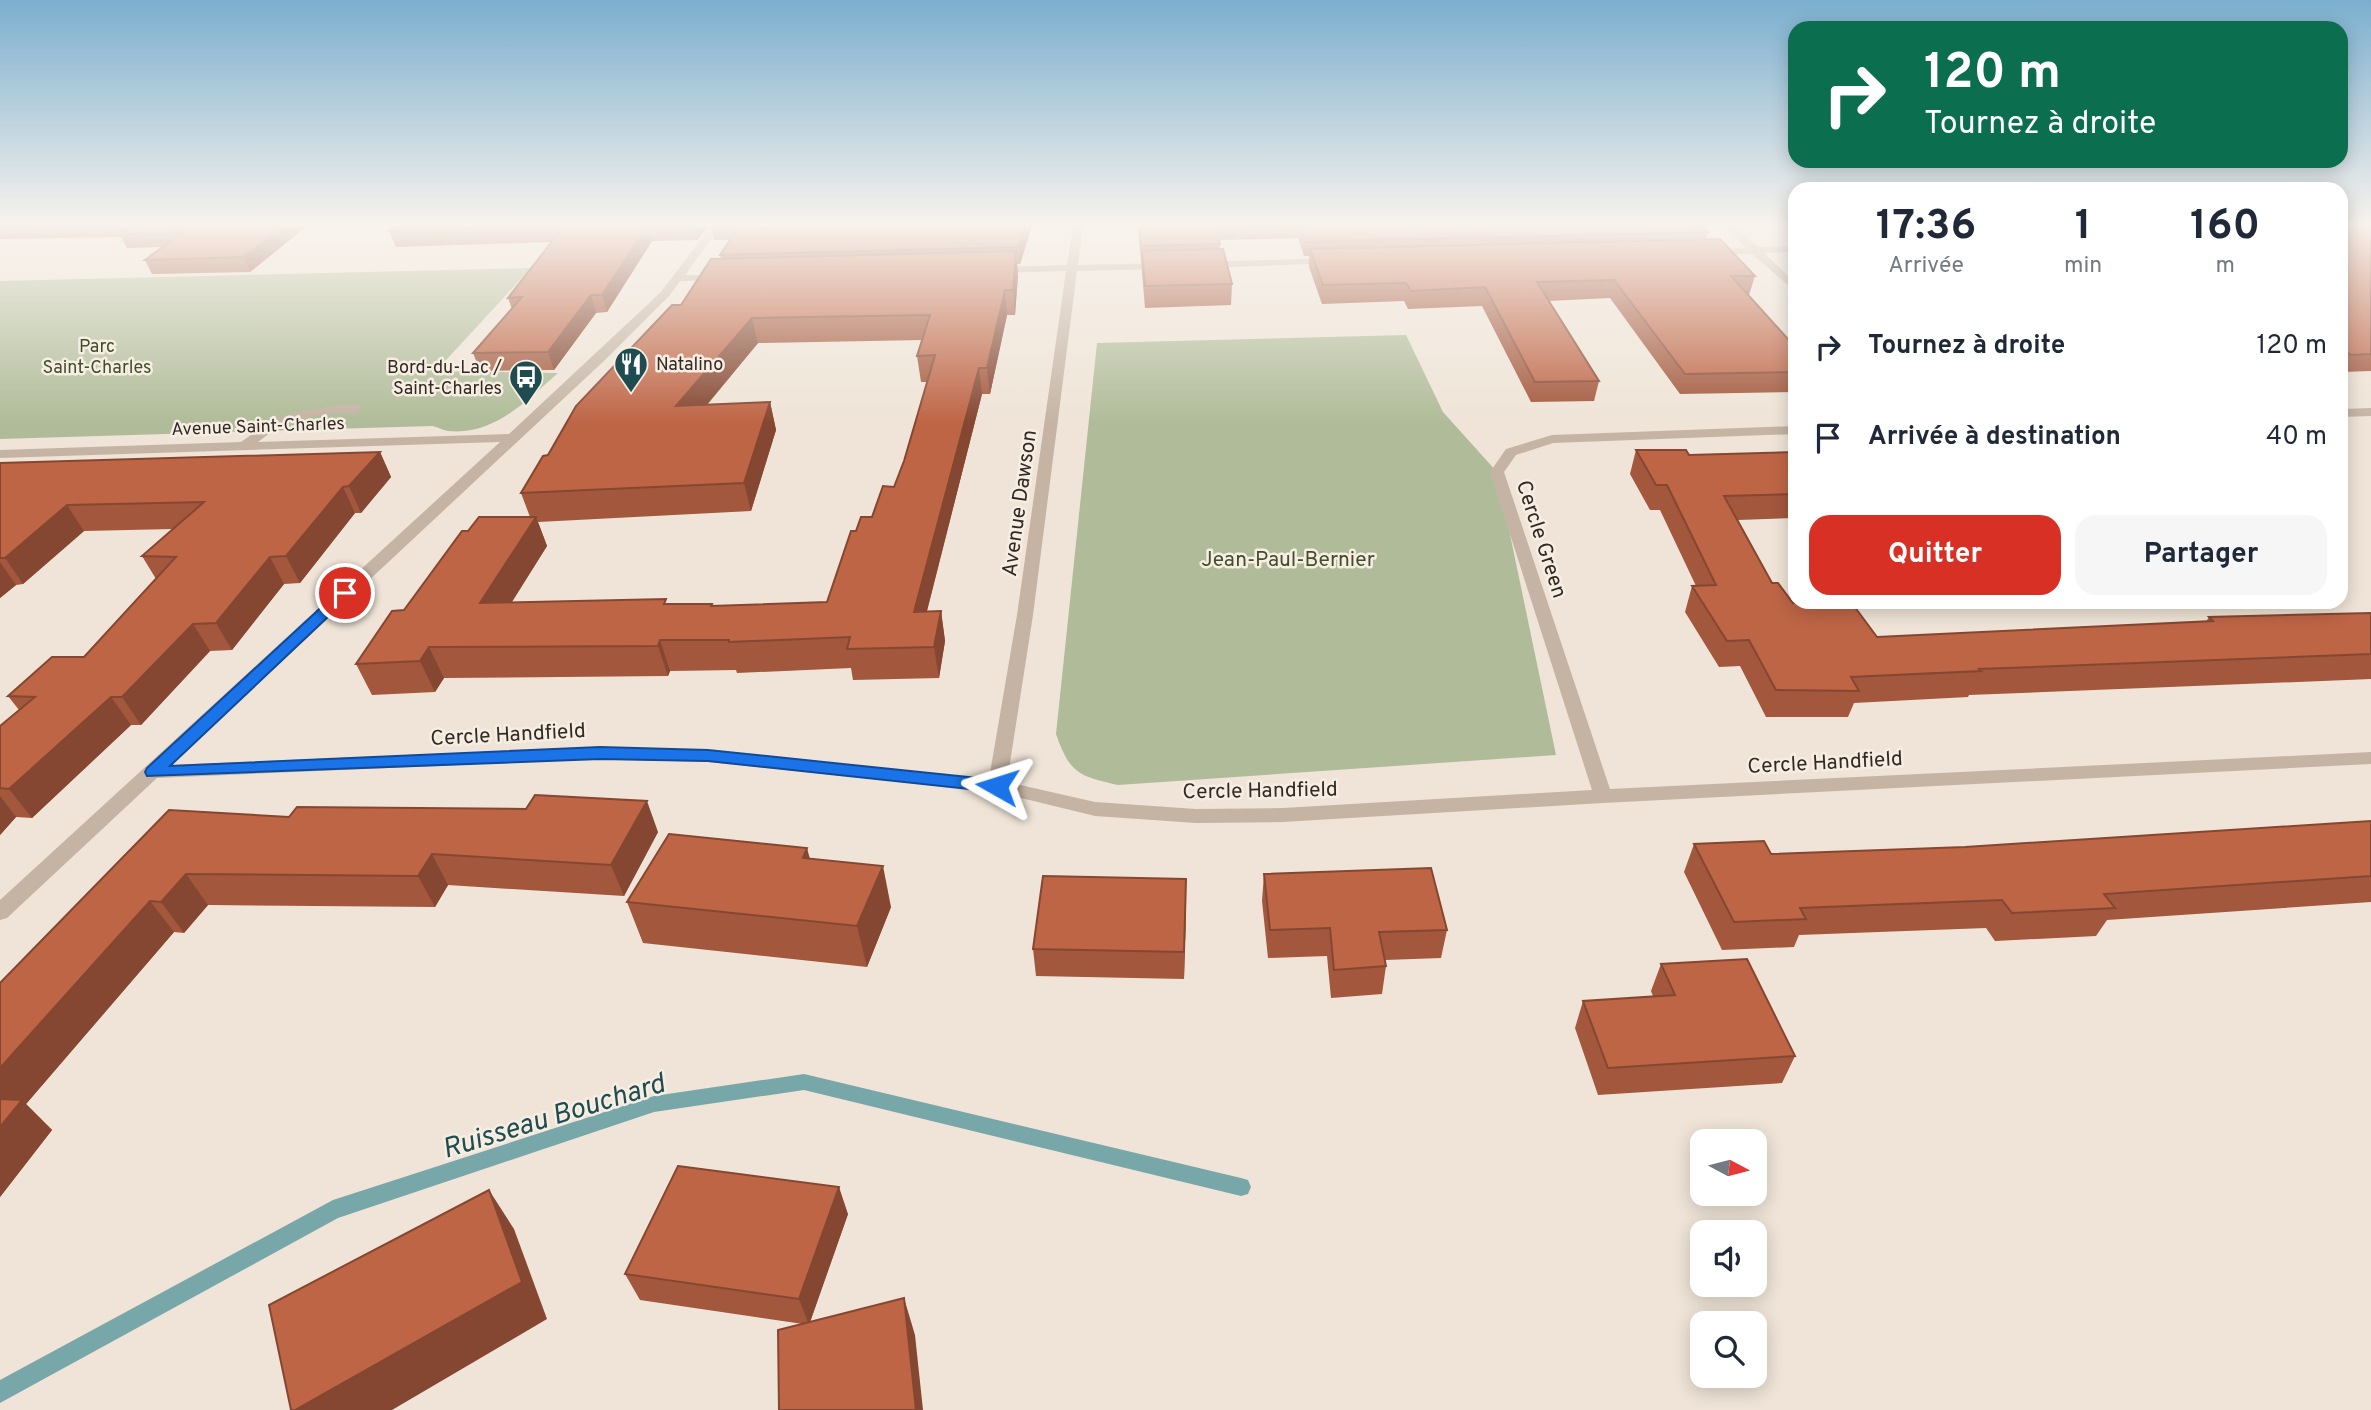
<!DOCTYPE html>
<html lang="fr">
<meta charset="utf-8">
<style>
:root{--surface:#fff;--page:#f6f6f7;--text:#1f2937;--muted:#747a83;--accent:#d93025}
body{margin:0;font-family:Overpass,sans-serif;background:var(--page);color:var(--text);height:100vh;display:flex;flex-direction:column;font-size:26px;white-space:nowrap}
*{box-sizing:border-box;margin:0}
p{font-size:23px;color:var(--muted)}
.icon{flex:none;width:38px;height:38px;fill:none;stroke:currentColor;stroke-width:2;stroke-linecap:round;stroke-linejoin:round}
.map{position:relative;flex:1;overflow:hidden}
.sheet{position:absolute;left:1788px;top:182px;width:560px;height:427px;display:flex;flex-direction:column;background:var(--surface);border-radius:21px;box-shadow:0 4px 18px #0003}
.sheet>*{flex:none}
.hud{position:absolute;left:1788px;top:21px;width:560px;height:147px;border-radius:21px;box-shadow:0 4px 18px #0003;background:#0b6e4f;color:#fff;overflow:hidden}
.needle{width:46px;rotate:97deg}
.buttons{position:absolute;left:1690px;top:1129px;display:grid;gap:14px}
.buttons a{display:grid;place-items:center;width:77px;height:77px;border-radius:14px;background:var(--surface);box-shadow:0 4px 18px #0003;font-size:35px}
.pin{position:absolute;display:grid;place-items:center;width:60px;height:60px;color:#fff;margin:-30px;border:4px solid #fff;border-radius:50%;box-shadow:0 2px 7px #0007}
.me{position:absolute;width:77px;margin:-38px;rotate:276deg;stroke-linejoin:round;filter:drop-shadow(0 0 5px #0008)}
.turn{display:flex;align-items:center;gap:24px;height:147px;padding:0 21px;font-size:32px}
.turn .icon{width:91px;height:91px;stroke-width:2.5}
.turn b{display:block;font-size:49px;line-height:60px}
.eta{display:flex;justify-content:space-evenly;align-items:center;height:119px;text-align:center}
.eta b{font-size:42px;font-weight:700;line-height:49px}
.button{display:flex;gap:14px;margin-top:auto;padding:14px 21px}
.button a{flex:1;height:80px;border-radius:21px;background:var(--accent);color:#fff;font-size:28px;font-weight:700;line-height:80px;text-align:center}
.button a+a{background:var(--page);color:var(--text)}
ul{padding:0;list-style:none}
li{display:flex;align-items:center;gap:21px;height:91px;padding:0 21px}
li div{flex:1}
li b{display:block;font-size:26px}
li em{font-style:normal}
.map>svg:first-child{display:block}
</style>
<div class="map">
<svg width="2371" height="1410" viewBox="0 0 2371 1410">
<rect width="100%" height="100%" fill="#efe4d7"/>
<g fill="#b0bc99">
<path d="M 531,268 L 436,371 L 558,373 C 527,400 494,436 448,431 C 442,430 438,427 432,426 L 0,439 L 0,281 Z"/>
<path d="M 1406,335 L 1443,412 L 1497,472 L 1556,755 L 1118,785 C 1079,776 1070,774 1056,734 L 1097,343 Z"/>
</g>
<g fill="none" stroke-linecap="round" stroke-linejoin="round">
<path fill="#78a7aa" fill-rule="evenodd" d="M 804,1074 L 1241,1178 L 1248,1180 L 1251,1187 L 1248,1194 L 1241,1196 L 804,1090 L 654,1112 L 338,1218 L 0,1403 L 0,1380 L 333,1200 L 654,1096 Z"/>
<g fill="#c5b4a4" fill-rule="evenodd">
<path d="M 711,226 L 721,226 L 685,275 L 721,275 L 725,276 L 725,280 L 680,281 L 669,296 L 606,359 L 171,765 L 600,747 L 708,750 L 989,779 L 1017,615 L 1066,271 L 994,273 L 989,270 L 994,267 L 1067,265 L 1073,226 L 1083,226 L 1078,265 L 1166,263 L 1171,266 L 1166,269 L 1077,271 L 1033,615 L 1007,782 L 1095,802 L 1196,809 L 1283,808 L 1592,790 L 1490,472 L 1506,449 L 1552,435 L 1796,426 L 1796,434 L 1553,443 L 1516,455 L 1504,472 L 1610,789 L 2371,752 L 2371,764 L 1603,803 L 1283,822 L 1196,823 L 1095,816 L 997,792 L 708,762 L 600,759 L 157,778 L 7,918 L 0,920 L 0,900 L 500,442 L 0,458 L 0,450 L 241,442 L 266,424 L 292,413 L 340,405 L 357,405 L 363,409 L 357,413 C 320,413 287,418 258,442 L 509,434 L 661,292 Z"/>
<path d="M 1724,226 L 1734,226 L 1758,247 L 1796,246 L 1796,252 L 1764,253 L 1796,283 L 1796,292 L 1752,254 L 1704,254 L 1704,250 L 1708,249 L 1746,248 Z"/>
<path d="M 1330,258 L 1335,261 L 1334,263 L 1204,268 L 1199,265 L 1204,262 Z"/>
<path d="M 2371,408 L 2371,416 L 2342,417 L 2342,409 Z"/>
</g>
</g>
<g fill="#a3573c" fill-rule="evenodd">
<path d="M 0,226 L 307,226 L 250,272 L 152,274 L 145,260 L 163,247 L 127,248 L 121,237 L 0,239 Z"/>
<path d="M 396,226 L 709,226 L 697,240 L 652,241 L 607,312 L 596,313 L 554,370 L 480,371 L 473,353 L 512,309 L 508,298 L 551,242 L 396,247 L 389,231 Z"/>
<path d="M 711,226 L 1032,226 L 1020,264 L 1017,264 L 1018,275 L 1015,315 L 1007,315 L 990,394 L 982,394 L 927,611 L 941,611 L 945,641 L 939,678 L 853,680 L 851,668 L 737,673 L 736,670 L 670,671 L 668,676 L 444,678 L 435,692 L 372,695 L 356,664 L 404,610 L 468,531 L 530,517 L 521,493 L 548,455 L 721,258 L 720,255 L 730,240 L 714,240 ZM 922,340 L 917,356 L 921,382 L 927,382 L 904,461 L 894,487 L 872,517 L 856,531 L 827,602 L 713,606 L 668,604 L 512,602 L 547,546 L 538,522 L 751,511 L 776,430 L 770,402 L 707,405 L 758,343 Z"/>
<path d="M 1138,226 L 1702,226 L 1708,232 L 1706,239 L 1755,276 L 1749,295 L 1747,295 L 1796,348 L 1796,392 L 1680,394 L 1610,298 L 1548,301 L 1599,381 L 1594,401 L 1531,402 L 1482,306 L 1408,309 L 1404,301 L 1322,304 L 1309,267 L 1309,256 L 1304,256 L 1298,238 L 1219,240 L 1220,249 L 1232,284 L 1231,305 L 1145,308 Z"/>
<path d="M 2342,226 L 2371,226 L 2371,371 L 2342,372 Z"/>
<path d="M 1636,450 L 1689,455 L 1796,452 L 1796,518 L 1738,520 L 1772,583 L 1793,603 L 1877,637 L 2206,622 L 2209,617 L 2371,613 L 2371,679 L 1969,695 L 1968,697 L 1854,703 L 1848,717 L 1766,717 L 1740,666 L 1719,667 L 1685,612 L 1692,586 L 1696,586 L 1660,510 L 1650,510 L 1630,474 Z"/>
<path d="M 380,452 L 391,477 L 361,513 L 355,513 L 300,583 L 284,584 L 232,650 L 210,651 L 141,725 L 131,725 L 32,818 L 16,817 L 0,835 L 0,726 L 19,710 L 8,696 L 84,657 L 156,579 L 142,556 L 173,529 L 84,531 L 23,584 L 16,585 L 0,598 L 0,463 Z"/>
<path d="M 169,810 L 289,817 L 658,832 L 624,896 L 448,885 L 435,907 L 208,905 L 184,933 L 174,932 L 26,1104 L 52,1130 L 0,1197 L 0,983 Z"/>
<path d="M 2371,821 L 2371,902 L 2107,920 L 2096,936 L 1995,941 L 1986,928 L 1799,935 L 1794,947 L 1722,950 L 1684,872 L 1694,844 L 1771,854 L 1965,847 Z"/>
<path d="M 810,858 L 891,907 L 867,967 L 643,943 L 627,902 Z"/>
<path d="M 1264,874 L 1447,930 L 1441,958 L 1385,960 L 1386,966 L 1382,994 L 1331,998 L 1327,956 L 1268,958 L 1262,901 Z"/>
<path d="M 1186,907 L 1184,979 L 1036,976 L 1033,949 Z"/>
<path d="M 1661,964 L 1795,1056 L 1782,1083 L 1598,1095 L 1575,1028 L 1583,1001 L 1653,996 L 1651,991 Z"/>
<path d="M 848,1214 L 810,1322 L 915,1335 L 803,1324 L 640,1300 L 625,1274 Z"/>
</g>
<g fill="#854731">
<path d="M 284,226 L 307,226 L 250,272 L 243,257 Z"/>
<path d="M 648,226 L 652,241 L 607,312 L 602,295 Z"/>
<path d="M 693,226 L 709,226 L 697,240 Z"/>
<path d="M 1025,226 L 1032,226 L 1020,264 L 1018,247 Z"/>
<path d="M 1016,251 L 1018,275 L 1015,315 L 1013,290 Z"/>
<path d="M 1005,290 L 1007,315 L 990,394 L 987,368 Z"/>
<path d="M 591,295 L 596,313 L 554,370 L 548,352 Z"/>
<path d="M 752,318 L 758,343 L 683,433 L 676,406 Z"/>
<path d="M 979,368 L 982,394 L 919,642 L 914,612 Z"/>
<path d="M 770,402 L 776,430 L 751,511 L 744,483 Z"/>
<path d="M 380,452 L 391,477 L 361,513 L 349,486 Z"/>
<path d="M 343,487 L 355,513 L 300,583 L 286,556 Z"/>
<path d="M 67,505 L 84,531 L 23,584 L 5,558 Z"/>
<path d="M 536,517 L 547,546 L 492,633 L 480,603 Z"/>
<path d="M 270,557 L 284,584 L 232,650 L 216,623 Z"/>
<path d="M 0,562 L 16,585 L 0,598 Z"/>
<path d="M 941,611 L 945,641 L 939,678 L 934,647 Z"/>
<path d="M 193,624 L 210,651 L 141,725 L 122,697 Z"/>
<path d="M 660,640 L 670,671 L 668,676 L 658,646 Z"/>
<path d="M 429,647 L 444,678 L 435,692 L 420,661 Z"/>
<path d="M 111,697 L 131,725 L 32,818 L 9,789 Z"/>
<path d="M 0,796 L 16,817 L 0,835 Z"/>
<path d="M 647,801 L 658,832 L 624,896 L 611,865 Z"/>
<path d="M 807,848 L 818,889 L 803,858 Z"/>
<path d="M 432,854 L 448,885 L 435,907 L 418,876 Z"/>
<path d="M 883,866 L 891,907 L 867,967 L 857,926 Z"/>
<path d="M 186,874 L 208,905 L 184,933 L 161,902 Z"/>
<path d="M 1186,879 L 1186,907 L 1184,979 L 1184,952 Z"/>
<path d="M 150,901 L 174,932 L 26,1104 L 52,1130 L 0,1197 L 0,1068 Z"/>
<path d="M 839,1187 L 848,1214 L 809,1325 L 799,1299 Z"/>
<path d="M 489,1190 L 514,1229 L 547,1319 L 392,1410 L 295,1410 Z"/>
<path d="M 904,1298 L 915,1335 L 923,1410 L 916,1410 Z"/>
</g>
<g fill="#be6546" stroke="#854731" stroke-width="2">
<path d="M 132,226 L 284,226 L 243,257 L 145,260 L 183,232 L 120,234 Z"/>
<path d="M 396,226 L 555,226 L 389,231 Z"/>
<path d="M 564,226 L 647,226 L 602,295 L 591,295 L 548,352 L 473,353 L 522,297 L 508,298 Z"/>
<path d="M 739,226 L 1025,226 L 1018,247 L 720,255 Z"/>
<path d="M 1139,226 L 1247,226 L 1216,226 L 1220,244 L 1141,246 Z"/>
<path d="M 1299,226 L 1702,226 L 1708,232 L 1305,242 Z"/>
<path d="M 2342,226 L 2371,226 L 2371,354 L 2351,355 L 2342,349 Z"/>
<path d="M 1720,239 L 1755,276 L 1731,276 L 1796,348 L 1796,372 L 1685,374 L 1614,280 L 1537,282 L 1599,381 L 1535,382 L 1485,287 L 1411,291 L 1406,283 L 1323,285 L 1310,249 Z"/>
<path d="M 1223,249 L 1232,284 L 1145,286 L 1142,251 Z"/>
<path d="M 1016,251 L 1013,290 L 1005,290 L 987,368 L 979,368 L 914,612 L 941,611 L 934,647 L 847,649 L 850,637 L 729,642 L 729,640 L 660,640 L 658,646 L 429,647 L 420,661 L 356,664 L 392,611 L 404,610 L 462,531 L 468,531 L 479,517 L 536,517 L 480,603 L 666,599 L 664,604 L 712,604 L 711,606 L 827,602 L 851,531 L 856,531 L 861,517 L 872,517 L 883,486 L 894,487 L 904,461 L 935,355 L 917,356 L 930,315 L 752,318 L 676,406 L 770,402 L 744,483 L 521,493 L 543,456 L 548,455 L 576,406 L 672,305 L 681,305 L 711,259 Z"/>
<path d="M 1636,450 L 1686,450 L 1689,455 L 1796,452 L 1796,494 L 1724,496 L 1772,583 L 1778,583 L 1793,603 L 1851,602 L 1877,637 L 2213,621 L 2209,617 L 2371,613 L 2371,654 L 1979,669 L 1981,671 L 1851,677 L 1859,691 L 1776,690 L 1749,640 L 1727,641 L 1692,586 L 1716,585 L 1667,485 L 1656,485 Z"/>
<path d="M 380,452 L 349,486 L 343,487 L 286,556 L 270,557 L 216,623 L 193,624 L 122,697 L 111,697 L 9,789 L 0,788 L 0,726 L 35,697 L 8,696 L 52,657 L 84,657 L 176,557 L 142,556 L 204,502 L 67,505 L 5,558 L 0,558 L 0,463 Z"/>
<path d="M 535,795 L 647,801 L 611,865 L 432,854 L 418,876 L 186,874 L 161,902 L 150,901 L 0,1068 L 0,983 L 169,810 L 289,817 L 297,807 L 526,809 Z"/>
<path d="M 2371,821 L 2371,876 L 2104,894 L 2115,908 L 2012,913 L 2002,900 L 1800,908 L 1806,919 L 1734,922 L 1694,844 L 1764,841 L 1771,854 L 1965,847 Z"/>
<path d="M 669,834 L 807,848 L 803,858 L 883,866 L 857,926 L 627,902 Z"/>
<path d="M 1431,868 L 1447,930 L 1379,932 L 1386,966 L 1334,970 L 1330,928 L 1270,930 L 1264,874 Z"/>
<path d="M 1043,876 L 1186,879 L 1184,952 L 1033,949 Z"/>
<path d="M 1747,959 L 1795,1056 L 1608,1068 L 1583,1001 L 1675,995 L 1661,964 Z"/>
<path d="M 0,1099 L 22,1100 L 0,1127 Z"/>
<path d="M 678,1166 L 839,1187 L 799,1299 L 625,1274 Z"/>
<path d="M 489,1190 L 522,1282 L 295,1410 L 291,1410 L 269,1305 Z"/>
<path d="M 904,1298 L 916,1410 L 779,1410 L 778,1330 Z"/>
</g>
<linearGradient id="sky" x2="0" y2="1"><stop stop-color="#7bafcf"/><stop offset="0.53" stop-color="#f8f3ed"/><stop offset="1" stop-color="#f8f3ed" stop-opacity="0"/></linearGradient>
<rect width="2371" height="423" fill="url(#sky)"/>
<path fill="#1a73e8" stroke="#114b97" stroke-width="2" d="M 345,589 L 350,590 L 350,596 L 170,766 L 600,747 L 708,750 L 997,780 L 1006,786 L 997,792 L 708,761 L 600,759 L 147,776 L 145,772 L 147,768 L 340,590 Z"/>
<defs>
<g id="restaurant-pin" transform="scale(1.75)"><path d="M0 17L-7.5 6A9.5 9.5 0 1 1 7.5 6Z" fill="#1e4c50" stroke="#f7eee3"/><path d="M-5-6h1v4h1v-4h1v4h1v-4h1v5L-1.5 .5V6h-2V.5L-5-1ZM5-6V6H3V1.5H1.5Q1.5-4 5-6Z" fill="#fff"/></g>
<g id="bus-pin" transform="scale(1.75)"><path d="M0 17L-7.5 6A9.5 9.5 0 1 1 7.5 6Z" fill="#1e4c50" stroke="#f7eee3"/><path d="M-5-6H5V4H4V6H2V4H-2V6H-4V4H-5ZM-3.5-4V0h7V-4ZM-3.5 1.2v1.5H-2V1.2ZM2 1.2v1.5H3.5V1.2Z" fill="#fff"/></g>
</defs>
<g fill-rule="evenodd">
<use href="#restaurant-pin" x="631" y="364"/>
<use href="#bus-pin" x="526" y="377"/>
</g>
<g text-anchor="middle" stroke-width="5" stroke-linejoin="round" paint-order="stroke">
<g font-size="18" fill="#414e2b" stroke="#f7eee3">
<text x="97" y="352">Parc<tspan x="97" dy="21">Saint-Charles</tspan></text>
</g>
<g font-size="18" fill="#322925" stroke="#f7eee3" text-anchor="start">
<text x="656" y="370">Natalino</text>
<text x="502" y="373" text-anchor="end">Bord-du-Lac /<tspan x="502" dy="21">Saint-Charles</tspan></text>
</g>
<g font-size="18" fill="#322925" stroke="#f7eee3">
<text transform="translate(258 426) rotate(-2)" y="6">Avenue Saint-Charles</text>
</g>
<g font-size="21" fill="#322925" stroke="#f7eee3">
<text transform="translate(1019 503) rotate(-82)" y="7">Avenue Dawson</text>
<text transform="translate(1542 539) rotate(72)" y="7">Cercle Green</text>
<text transform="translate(508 734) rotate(-3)" y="7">Cercle Handfield</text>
<text transform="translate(1825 762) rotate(-3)" y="7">Cercle Handfield</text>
<text transform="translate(1260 790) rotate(-1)" y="7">Cercle Handfield</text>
</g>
<g font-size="21" fill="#414e2b" stroke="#f7eee3">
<text x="1288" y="566">Jean-Paul-Bernier</text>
</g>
<g font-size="28" font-style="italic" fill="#1e4c50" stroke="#f7eee3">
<text transform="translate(553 1115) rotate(-17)" y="10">Ruisseau Bouchard</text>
</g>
</g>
</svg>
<div class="buttons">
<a><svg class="needle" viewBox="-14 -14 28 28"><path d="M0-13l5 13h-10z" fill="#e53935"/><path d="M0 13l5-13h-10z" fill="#747a83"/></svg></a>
<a><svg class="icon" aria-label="sound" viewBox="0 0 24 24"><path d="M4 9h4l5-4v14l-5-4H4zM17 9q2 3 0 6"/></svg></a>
<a><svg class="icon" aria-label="search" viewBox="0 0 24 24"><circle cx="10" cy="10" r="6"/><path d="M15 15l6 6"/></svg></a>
</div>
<div class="pin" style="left:345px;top:593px;background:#d93025"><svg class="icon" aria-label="arrive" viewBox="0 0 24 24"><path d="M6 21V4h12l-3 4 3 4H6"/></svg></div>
<svg class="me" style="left:997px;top:786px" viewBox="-20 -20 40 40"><path d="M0-17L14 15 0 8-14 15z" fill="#1a73e8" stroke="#fff" stroke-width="4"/></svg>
<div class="hud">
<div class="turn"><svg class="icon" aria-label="right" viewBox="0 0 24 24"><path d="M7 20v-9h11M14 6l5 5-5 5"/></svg><div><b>120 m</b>Tournez à droite</div></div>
</div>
<section class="sheet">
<div class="eta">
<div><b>17:36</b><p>Arrivée</p></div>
<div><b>1</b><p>min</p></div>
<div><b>160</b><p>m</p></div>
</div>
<ul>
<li><svg class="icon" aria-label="right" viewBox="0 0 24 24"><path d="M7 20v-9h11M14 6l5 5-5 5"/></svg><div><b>Tournez à droite</b></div><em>120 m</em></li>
<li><svg class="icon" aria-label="arrive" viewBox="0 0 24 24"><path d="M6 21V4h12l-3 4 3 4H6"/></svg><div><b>Arrivée à destination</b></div><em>40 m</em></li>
</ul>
<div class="button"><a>Quitter</a><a>Partager</a></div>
</section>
</div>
